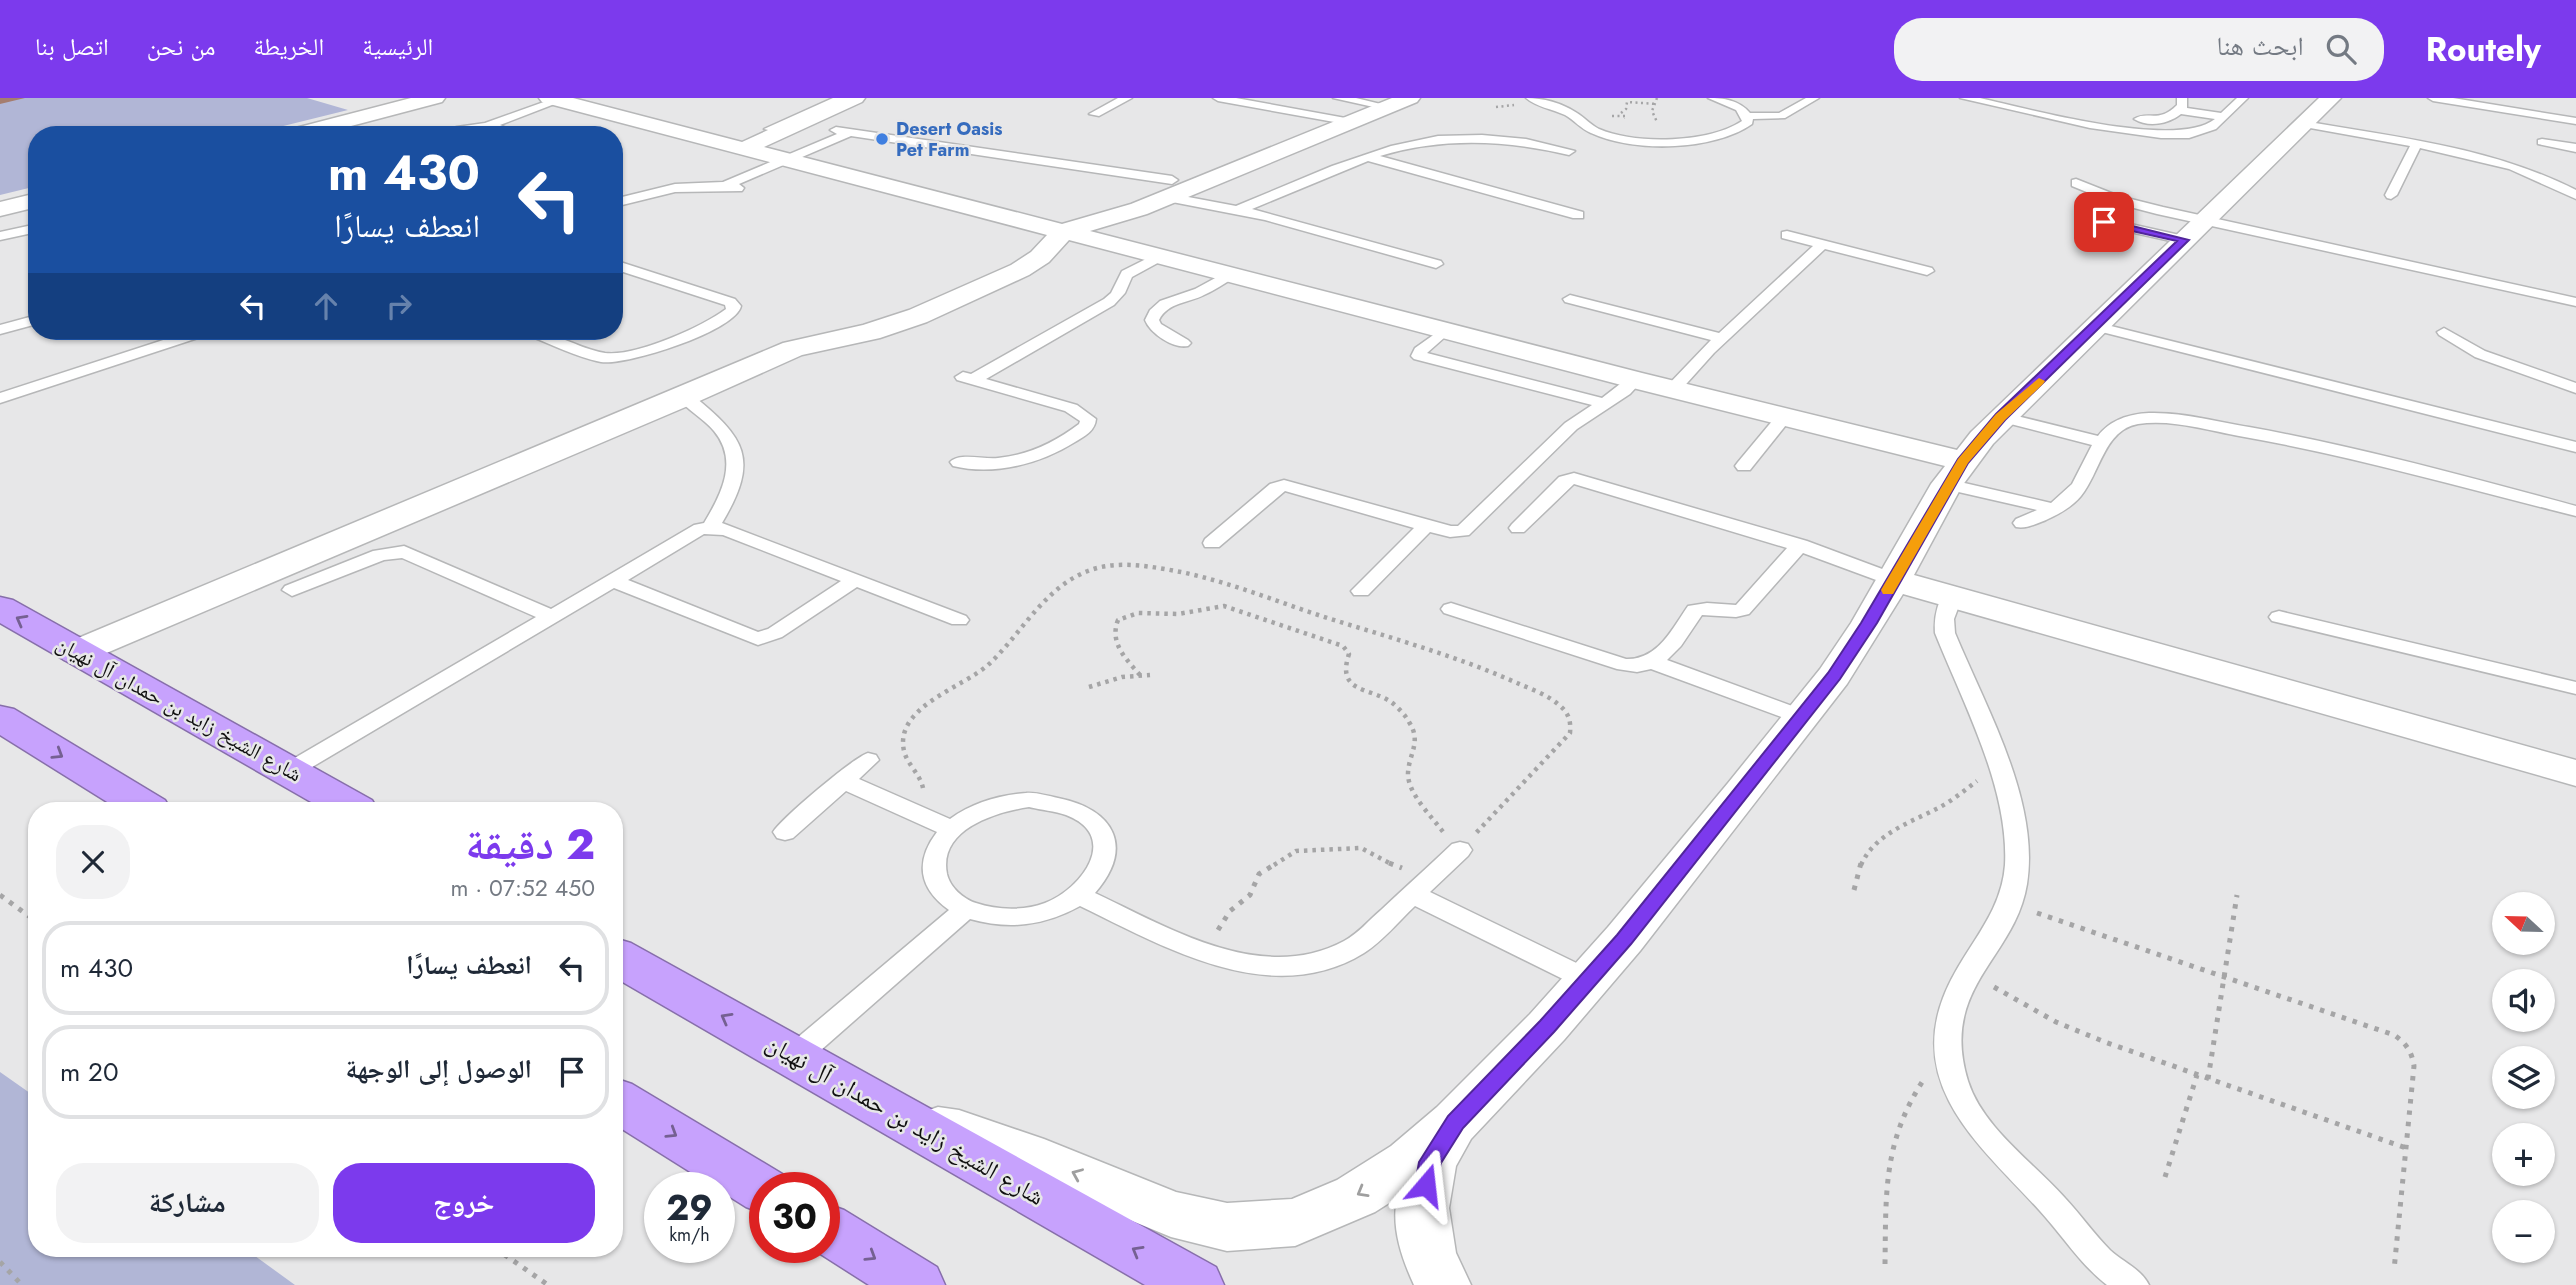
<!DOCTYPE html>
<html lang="ar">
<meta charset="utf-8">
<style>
:root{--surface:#fff;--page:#f2f2f3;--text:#1f2937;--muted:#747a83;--line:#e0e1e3;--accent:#7c3aed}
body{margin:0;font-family:Jost,"Noto Naskh Arabic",sans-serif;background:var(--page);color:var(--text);direction:rtl;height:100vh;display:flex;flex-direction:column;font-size:26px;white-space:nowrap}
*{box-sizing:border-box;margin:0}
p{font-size:23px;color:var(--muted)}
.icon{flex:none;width:38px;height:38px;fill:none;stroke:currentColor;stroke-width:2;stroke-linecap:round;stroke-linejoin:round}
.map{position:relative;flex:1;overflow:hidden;direction:ltr}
.side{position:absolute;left:28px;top:704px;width:595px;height:455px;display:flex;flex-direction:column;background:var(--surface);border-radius:28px;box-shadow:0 2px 5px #0004;direction:rtl}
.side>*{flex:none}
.guide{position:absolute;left:28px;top:28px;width:595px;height:214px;border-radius:28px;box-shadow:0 2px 5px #0004;direction:rtl;background:#1a4fa0;color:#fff;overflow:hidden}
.needle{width:46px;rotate:292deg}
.buttons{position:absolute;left:2492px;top:794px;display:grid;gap:14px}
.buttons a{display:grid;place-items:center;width:63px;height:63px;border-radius:50%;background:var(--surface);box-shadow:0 2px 5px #0004;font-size:35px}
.speed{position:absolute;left:644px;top:1074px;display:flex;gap:14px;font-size:35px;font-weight:700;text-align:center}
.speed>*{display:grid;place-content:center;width:91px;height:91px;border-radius:50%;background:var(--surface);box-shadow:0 2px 5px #0004;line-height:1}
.speed small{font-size:18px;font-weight:400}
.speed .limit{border:10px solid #d22;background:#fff;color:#111}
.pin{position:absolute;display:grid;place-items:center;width:60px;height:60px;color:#fff;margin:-30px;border-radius:14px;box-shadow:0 4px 10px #0006}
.me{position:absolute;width:77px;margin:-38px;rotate:17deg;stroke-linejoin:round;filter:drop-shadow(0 0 5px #0008)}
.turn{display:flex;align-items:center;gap:24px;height:147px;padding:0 28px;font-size:32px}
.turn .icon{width:91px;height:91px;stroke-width:2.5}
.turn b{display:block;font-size:49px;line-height:60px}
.lanes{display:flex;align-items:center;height:66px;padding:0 28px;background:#0003;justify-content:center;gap:35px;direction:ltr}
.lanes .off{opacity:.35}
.round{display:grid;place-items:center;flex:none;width:74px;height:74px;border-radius:28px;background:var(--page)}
.summary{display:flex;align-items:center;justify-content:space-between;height:119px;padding:0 28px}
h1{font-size:42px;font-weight:800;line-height:52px;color:var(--accent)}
.cta{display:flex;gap:14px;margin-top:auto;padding:14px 28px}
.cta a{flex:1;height:80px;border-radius:28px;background:var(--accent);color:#fff;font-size:28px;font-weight:800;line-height:80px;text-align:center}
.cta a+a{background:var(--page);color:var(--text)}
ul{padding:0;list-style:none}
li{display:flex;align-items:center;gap:21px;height:94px;margin:0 14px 10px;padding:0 14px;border:4px solid var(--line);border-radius:28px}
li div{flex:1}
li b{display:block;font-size:26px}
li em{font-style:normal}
header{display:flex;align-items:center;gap:42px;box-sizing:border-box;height:98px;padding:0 35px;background:var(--accent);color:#fff}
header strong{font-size:33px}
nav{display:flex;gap:38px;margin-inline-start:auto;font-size:24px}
.search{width:490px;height:63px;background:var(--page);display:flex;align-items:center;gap:18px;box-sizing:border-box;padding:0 24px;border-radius:28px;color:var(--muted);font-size:26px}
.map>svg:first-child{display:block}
</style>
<header>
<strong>Routely</strong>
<div class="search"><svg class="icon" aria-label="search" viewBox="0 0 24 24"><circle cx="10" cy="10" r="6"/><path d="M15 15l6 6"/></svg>ابحث هنا</div>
<nav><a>الرئيسية</a><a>الخريطة</a><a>من نحن</a><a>اتصل بنا</a></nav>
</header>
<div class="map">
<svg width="2576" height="1187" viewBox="0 0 2576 1187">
<rect width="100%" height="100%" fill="#e7e7e8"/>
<g fill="#b1b6d6">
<path d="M 0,0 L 307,0 L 348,12 L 247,37 L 37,37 L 37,88 L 0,97 Z"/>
<path d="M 0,974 L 37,1000 L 37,1150 L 244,1150 L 295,1187 L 0,1187 Z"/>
</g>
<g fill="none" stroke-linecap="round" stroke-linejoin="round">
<g stroke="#b6b7b8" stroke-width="3">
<g id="lane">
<path d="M 555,0 L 570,0 L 500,27 L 522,37 L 507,37 L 487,32 L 430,37 L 457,29 L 485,25 Z"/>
<path d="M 833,0 L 847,0 L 781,30 L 787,34 L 785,36 L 764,31 Z"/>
<path d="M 1118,0 L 1132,0 L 1099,18 L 1089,16 Z"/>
<path d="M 1213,0 L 1236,0 L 1351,21 L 1357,24 L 1351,27 L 1218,3 Z"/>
<path d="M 1333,0 L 1356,0 L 1393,9 L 1387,12 Z"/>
<path d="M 1526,0 C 1543,0 1562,5 1577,15 C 1585,20 1591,27 1599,31 C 1636,47 1709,45 1742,23 L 1736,12 L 1708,0 C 1724,0 1739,2 1750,15 L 1779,15 L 1806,0 L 1819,0 L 1785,20 L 1753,21 L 1752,26 C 1714,53 1633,55 1591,35 C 1581,31 1574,22 1565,17 C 1552,11 1536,9 1526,0 Z"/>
<path d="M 1960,0 L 1980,0 C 2029,11 2176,52 2215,21 L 2181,16 C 2168,26 2149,30 2134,21 C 2148,12 2158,26 2177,7 L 2177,0 L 2187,0 L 2187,10 L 2221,15 L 2237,0 L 2248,0 L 2216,31 L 2189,40 L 2161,40 L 2090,30 Z"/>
<path d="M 2428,0 L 2453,0 L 2576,20 L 2576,26 L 2433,3 Z"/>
<path d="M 2303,23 C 2396,39 2491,49 2576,92 L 2576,101 L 2509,71 L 2420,50 L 2397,97 L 2391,101 L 2387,100 L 2385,97 L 2410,48 L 2299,28 L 2297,26 Z"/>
<path d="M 836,29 L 1172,78 L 1178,82 L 1172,86 L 851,38 L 739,86 L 744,90 L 742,93 L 675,94 L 614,109 L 614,101 L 675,86 L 723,84 L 837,36 L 830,32 Z"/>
<path d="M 1482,37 L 1526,41 L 1575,53 L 1569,57 C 1505,42 1443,39 1380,58 L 1583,114 L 1583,120 L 1573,120 L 1368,63 L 1252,111 L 1441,163 L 1443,166 L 1436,170 L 1265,122 L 1167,103 L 1161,99 L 1167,95 L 1236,108 L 1332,68 L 1391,48 L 1438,38 Z"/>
<path d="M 2542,41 L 2576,46 L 2576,54 L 2538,46 L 2538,42 Z"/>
<path d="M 2076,81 L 2119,98 L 2163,109 L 2576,200 L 2576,208 L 2157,116 L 2111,104 L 2072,88 L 2072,82 Z"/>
<path d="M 2086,116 L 2184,138 L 2191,142 L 2184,146 L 2081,123 L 2081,117 Z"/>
<path d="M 37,126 L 37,134 L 0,142 L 0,134 Z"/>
<path d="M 1787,133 L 1932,170 L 1934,173 L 1927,177 L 1825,151 L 1714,255 L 1679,294 L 1667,294 L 1665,291 L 1667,288 L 1711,242 L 1565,204 L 1563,201 L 1570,197 L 1719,235 L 1813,148 L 1782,140 L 1782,134 Z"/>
<path d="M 1160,154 L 1165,155 L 1165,161 L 1132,179 L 1125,195 L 1114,207 L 986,281 L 1077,307 L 1096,321 C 1095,333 1085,338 1075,344 C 1040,366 994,378 953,368 L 950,364 C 960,354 985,362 998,360 C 1029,357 1055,344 1079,326 L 1080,323 L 1065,313 L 957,282 L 955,279 L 963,274 L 971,276 L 1104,201 L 1111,195 L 1122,173 Z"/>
<path d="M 614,162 L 735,201 L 741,208 C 736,233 626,268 601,264 C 575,259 549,245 525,236 L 523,233 C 558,233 575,250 605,255 C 635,259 702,229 726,211 L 725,207 L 614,171 Z"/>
<path d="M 1230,172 L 1235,173 L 1235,179 C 1225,185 1215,192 1204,197 C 1189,205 1168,204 1159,222 L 1161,226 L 1188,242 L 1191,245 L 1188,248 C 1173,251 1150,235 1145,222 L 1150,212 L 1160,203 L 1195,191 Z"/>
<path d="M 37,217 L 37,226 L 0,236 L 0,227 Z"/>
<path d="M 2095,224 L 2576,344 L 2576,354 L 2090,231 L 2088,228 L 2090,225 Z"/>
<path d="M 1446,228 L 1453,232 L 1427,255 L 1602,300 L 1629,279 L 1635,277 L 1643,282 L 1630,296 L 1577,331 L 1469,437 L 1450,439 L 1430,434 L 1368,497 L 1354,497 L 1351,493 L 1414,430 L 1285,393 L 1219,449 L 1205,449 L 1203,445 L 1205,441 L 1270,386 L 1284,382 L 1451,428 L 1458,428 L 1565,325 L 1592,307 L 1414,261 L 1411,258 L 1415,250 Z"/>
<path d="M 2444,230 L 2485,253 L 2576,285 L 2576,295 L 2475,259 L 2439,237 L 2437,234 Z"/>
<path d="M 191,233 L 212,233 L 210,236 L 0,305 L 0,295 Z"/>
<path d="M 685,294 L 691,296 C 746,340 760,361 722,425 L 966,518 L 969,522 L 966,526 L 952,526 L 857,489 L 782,539 L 758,547 L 614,490 L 297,678 L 281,678 L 278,673 L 281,668 L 536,519 L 402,460 L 384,462 L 292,498 L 282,492 L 285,488 L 373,453 L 404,448 L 551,511 L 694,427 L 704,425 C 721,397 739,363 714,333 C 703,320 687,312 677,299 ZM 704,436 L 723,437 L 841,483 L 768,531 L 758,534 L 628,482 Z"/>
<path d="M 1784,314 L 1792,319 L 1790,322 L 1750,372 L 1738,372 L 1735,368 L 1738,364 L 1778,316 Z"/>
<path d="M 2001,314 L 2098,338 C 2110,322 2129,316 2149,315 C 2183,314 2217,324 2249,329 C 2360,349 2468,379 2576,408 L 2576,418 C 2464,390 2353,358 2239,338 C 2207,332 2171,321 2138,326 C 2104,332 2100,375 2081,398 C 2072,409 2059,416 2046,422 C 2036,426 2026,431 2016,429 L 2013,425 L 2016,421 L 2037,412 L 1941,390 L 1938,386 L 1947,381 L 2051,405 L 2072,386 L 2092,347 L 1995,322 L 1993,319 L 1995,316 Z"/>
<path d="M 1574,375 L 1807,443 L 1901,478 L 1904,482 L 1894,488 L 1887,486 L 1803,455 L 1749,516 L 1736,519 L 1702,517 L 1681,548 L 1667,562 L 1811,615 L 1814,620 L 1811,625 L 1803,627 L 1651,571 L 1637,574 L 1617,571 L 1444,515 L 1441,511 L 1444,507 L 1451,505 L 1626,561 C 1658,562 1672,531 1688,508 L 1707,505 L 1736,507 L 1787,450 L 1574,386 L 1524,434 L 1512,434 L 1509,430 L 1512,426 L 1559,379 Z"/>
<path d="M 1953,491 L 1963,497 L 1954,521 L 1955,535 C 1986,610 2040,703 2027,786 C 2015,861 1939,888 1968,983 C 1983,1030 2033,1064 2065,1100 C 2081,1117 2094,1136 2110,1152 C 2123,1164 2141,1171 2149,1187 L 2107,1187 C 2080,1166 2062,1137 2040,1113 C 1985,1052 1908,992 1943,900 C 1961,852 2001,820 2005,767 C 2009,690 1963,605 1935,535 C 1934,521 1937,495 1953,491 Z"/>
<path d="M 2279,513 L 2576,584 L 2576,596 L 2272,523 L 2269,519 L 2272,515 Z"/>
<path d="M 868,655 L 876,657 L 879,662 L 859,681 L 950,721 C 972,705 999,697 1026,695 C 1036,694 1048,698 1058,700 C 1114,711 1135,749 1095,795 C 1169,830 1262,887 1344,843 C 1358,836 1369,822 1381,812 C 1404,790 1428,769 1452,746 L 1460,744 L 1468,746 L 1472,752 L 1468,758 L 1430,794 L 1597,875 L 1601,882 L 1597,889 L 1588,892 L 1579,889 L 1415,808 C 1399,823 1383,843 1364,855 C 1272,912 1164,849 1080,808 C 1044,828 1009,832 970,821 L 804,967 L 794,970 L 784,967 L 780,959 L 784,951 L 949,812 C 918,790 915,763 937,734 L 846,693 L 793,740 L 785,742 L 777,740 L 773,734 C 782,720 854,659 868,655 ZM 1029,709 C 1041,712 1055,713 1066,717 C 1121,738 1082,791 1045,805 C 1024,813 997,812 976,805 C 963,801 950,789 947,776 C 938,731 996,714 1029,709 Z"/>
</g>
</g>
<g stroke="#b6b7b8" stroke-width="3">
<g id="street">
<path d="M 411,0 L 445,0 L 442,4 L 317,37 L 281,37 L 284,33 Z"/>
<path d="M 539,0 L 573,0 L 742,44 L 838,0 L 865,0 L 862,4 L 764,49 L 1062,126 L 1131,106 L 1392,0 L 1420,0 L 1417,4 L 1147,116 L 1090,133 L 1642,275 L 1957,352 L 1971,334 L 2319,0 L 2341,0 L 1993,346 L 1962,388 L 1914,477 L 2576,662 L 2576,688 L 1903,496 L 1847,586 L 1640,853 L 1564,942 L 1471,1041 L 1456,1068 L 1449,1110 L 1456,1155 L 1471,1187 L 1414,1187 C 1402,1161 1391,1130 1397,1100 L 1375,1114 L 1295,1148 L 1227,1153 L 1171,1139 L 1006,1071 L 957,1054 L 920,1045 L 912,1030 L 920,1015 L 938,1009 L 959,1012 L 1044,1041 L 1176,1094 L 1227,1105 L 1292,1101 L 1337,1082 L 1391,1048 L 1437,1009 L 1530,916 L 1608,829 L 1728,685 L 1820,571 L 1851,525 L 1931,386 L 1945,368 L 1625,288 L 1069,142 L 1049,164 L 1029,177 L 927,224 L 880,240 L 802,257 L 695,305 L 90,562 L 77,565 L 64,562 L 58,554 L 64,546 L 783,245 L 863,227 L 909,212 L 1011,167 L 1031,154 L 1047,137 L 542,4 Z"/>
<path d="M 37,95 L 37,109 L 0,118 L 0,104 Z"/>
</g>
</g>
<g stroke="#876faa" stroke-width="3">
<g id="highway">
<path d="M 0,499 L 13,502 L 372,702 L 378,712 L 325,712 L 0,525 Z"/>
<path d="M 0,608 L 14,611 L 165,702 L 171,712 L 120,712 L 0,637 Z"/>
<path d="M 614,840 L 631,845 L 1216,1169 L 1224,1187 L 1145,1187 L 614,879 Z"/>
<path d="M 614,980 L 632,986 L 784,1077 L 791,1090 L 765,1090 L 765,1116 L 746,1109 L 614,1026 Z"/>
<path d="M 824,1105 L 844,1112 L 937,1169 L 945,1187 L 869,1187 L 811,1150 L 824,1150 Z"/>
</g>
</g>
<g stroke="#a5a5a6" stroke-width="2.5" stroke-dasharray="2 3.5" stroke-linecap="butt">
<path d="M 1657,0 L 1652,13 L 1657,24"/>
<path d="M 1496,9 L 1514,7"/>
<path d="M 1621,15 L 1626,11 L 1627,4 L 1657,6"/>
<path d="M 1612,18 L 1626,18 L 1624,20"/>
</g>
<g stroke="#a5a5a6" stroke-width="4.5" stroke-dasharray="3.5 5" stroke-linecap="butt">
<path d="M 1140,577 C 1126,561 1109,545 1118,522 L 1138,515 L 1178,516 L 1224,508 L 1343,548 L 1349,556 C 1336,595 1369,589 1391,604 C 1397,608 1406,618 1409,624 C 1422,644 1409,655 1408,675 C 1407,695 1433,720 1444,735"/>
<path d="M 1089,589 L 1122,579 L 1150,577"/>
<path d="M 923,690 C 920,676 907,666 904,653 C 894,609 962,590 988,567 C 1023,535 1046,484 1097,470 C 1124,463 1154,469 1181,474 C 1234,485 1285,507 1337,523 C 1398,542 1459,559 1517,585 C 1531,591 1548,597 1559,607 C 1569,615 1571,623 1570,635 L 1476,735"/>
<path d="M 1274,767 L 1296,753 L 1361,750 L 1393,767"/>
<path d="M 1861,767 C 1875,735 1912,724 1940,709 C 1953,702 1965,692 1977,683"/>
</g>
<g stroke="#a5a5a6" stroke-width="5" stroke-dasharray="4.5 7" stroke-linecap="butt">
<path d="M 1389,765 L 1402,770"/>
<path d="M 1854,792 L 1861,765"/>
<path d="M 0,797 L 37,824"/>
<path d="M 2037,815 L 2394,937 C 2406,945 2412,954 2414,968 L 2394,1172"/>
<path d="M 1218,832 L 1230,813 L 1250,797 L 1259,776 L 1277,765"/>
<path d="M 1994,889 L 2056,924 L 2105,944 L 2406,1050"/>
<path d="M 2208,981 L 2237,797"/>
<path d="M 2165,1079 L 2197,977"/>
<path d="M 495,1150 L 548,1187"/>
<path d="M 0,1164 L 22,1187"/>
<path d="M 1885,1166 C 1886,1094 1883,1044 1924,981"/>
</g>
<use href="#lane" fill="#fff" fill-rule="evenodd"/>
<use href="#street" fill="#fff" fill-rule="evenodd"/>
<use href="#highway" fill="#c7a2fd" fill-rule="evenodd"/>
</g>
<path fill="#a57d6f" d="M 0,0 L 25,0 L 0,6 Z"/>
<defs><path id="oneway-chevron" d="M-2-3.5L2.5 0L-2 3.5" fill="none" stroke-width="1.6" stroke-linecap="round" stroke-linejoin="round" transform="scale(1.75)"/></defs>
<g stroke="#756092">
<use href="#oneway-chevron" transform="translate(21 522) rotate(-151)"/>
<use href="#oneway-chevron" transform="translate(58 656) rotate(32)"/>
<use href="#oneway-chevron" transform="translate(726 920) rotate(-151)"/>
<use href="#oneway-chevron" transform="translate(672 1035) rotate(32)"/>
<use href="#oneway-chevron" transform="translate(1137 1153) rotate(-150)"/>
<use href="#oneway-chevron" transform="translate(871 1158) rotate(32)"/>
</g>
<g stroke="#9f9f9f">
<use href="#oneway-chevron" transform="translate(1077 1076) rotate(-157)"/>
<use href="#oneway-chevron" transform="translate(1362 1094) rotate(150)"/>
</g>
<path fill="#7c3aed" stroke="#51269a" stroke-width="2" d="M 2104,121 L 2189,142 L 2005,322 L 1968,365 L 1877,525 L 1840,581 L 1631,846 L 1554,934 L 1463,1030 L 1441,1065 L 1434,1093 L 1426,1096 L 1418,1093 L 1415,1087 L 1419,1064 L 1448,1018 L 1540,923 L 1617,837 L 1828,575 L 1861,525 L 1958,361 L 1996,316 L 2177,143 L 2101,126 L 2099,124 Z"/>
<path fill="#f59e0b" d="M 2039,280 L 2045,283 L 2043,286 L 2005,322 L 1968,365 L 1893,496 L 1883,496 L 1881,492 L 1958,361 L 1996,316 Z"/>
<circle fill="#3f7fe0" stroke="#e7e7e8" stroke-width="2.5" cx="882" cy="41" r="7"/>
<g text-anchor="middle" stroke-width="5" stroke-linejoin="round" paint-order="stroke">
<g font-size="18" font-weight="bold" fill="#366cbe" stroke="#e7e7e8" text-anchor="start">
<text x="896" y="37">Desert Oasis<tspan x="896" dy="21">Pet Farm</tspan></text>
</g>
<g font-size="21" fill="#101010" stroke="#e7e7e8">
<text transform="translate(179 611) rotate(29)" y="7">شارع الشيخ زايد بن حمدان آل نهيان</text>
</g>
<g font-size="24" fill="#101010" stroke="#e7e7e8">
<text transform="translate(905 1022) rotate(30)" y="8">شارع الشيخ زايد بن حمدان آل نهيان</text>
</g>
</g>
</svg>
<div class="buttons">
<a><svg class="needle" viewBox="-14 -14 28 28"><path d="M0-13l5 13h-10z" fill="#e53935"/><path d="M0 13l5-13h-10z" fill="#747a83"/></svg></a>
<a><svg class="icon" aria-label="sound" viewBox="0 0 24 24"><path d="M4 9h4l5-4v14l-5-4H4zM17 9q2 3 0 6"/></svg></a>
<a><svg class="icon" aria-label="layers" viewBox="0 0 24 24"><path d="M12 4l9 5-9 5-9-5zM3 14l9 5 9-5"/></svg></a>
<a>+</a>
<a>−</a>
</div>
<div class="speed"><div>29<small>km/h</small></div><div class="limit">30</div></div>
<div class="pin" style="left:2104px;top:124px;background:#d93025"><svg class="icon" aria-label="arrive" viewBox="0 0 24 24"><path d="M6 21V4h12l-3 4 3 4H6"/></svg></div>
<svg class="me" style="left:1426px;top:1087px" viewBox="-20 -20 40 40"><path d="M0-17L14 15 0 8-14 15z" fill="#7c3aed" stroke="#fff" stroke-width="4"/></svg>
<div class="guide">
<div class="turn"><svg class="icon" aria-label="left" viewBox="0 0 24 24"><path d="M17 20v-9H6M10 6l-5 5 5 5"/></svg><div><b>430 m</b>انعطف يسارًا</div></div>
<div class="lanes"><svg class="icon" aria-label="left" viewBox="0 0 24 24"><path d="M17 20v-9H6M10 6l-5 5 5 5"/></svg><svg class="icon off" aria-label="ahead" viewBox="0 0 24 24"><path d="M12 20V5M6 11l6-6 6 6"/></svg><svg class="icon off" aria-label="right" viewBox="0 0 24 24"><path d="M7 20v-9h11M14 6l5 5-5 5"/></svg></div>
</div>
<section class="side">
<div class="summary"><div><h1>2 دقيقة</h1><p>450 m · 07:52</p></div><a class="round"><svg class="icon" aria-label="close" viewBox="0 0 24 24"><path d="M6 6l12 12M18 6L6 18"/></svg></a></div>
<ul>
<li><svg class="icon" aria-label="left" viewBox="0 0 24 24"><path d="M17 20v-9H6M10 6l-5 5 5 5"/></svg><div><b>انعطف يسارًا</b></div><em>430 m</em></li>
<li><svg class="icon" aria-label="arrive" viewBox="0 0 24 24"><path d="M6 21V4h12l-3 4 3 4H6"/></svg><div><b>الوصول إلى الوجهة</b></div><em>20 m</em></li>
</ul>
<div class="cta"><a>خروج</a><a>مشاركة</a></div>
</section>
</div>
